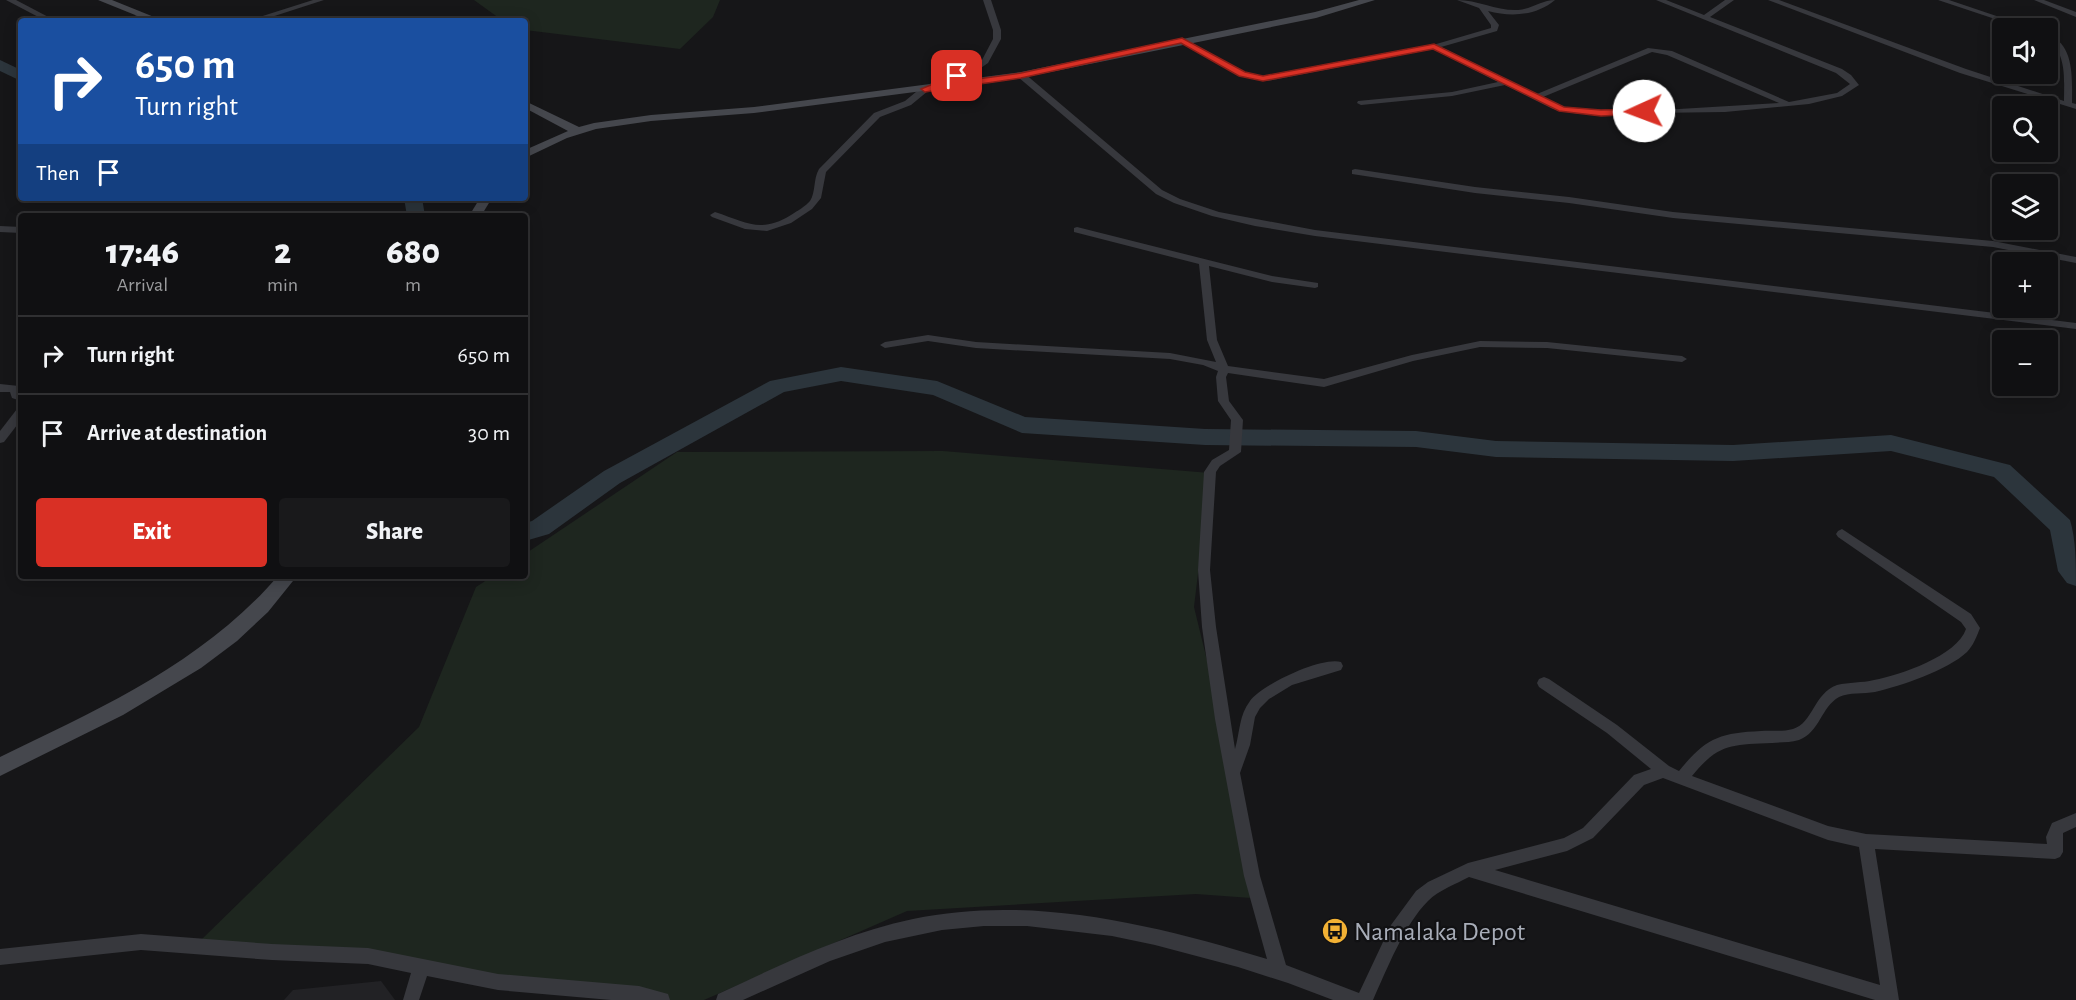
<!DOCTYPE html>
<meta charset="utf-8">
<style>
:root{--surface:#101012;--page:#19191b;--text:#f1f3f6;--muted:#9c9d9f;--line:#303032;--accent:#d93025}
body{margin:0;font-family:"Alegreya Sans",sans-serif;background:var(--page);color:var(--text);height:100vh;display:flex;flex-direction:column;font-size:22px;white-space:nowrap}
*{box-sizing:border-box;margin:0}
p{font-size:20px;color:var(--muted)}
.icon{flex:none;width:33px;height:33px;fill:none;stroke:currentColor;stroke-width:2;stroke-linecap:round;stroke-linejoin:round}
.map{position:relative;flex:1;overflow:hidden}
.panel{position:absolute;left:18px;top:213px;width:510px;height:366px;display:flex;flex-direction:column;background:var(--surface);border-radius:6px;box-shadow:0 3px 15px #0003,0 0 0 2px var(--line)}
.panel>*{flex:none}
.banner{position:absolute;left:18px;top:18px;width:510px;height:183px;border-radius:6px;box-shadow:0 3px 15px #0003,0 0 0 2px var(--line);background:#1a4fa0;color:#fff;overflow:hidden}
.tools{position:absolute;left:1992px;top:18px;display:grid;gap:12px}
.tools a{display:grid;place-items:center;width:66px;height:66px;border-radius:6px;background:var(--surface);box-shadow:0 3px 15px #0003,0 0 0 2px var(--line);font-size:30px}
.pin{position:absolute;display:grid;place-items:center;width:51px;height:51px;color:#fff;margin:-26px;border-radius:12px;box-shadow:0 3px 9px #0006}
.me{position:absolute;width:66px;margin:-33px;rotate:268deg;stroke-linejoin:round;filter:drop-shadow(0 0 4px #0008)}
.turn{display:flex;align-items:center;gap:21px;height:126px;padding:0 18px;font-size:27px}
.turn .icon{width:78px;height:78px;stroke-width:2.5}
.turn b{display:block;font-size:42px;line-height:51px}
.then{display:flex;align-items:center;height:57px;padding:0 18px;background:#0003;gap:12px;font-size:22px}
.eta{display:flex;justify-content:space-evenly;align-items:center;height:102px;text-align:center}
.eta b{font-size:36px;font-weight:800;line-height:42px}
.primary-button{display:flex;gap:12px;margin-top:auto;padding:12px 18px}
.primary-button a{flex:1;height:69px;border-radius:6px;background:var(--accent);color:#fff;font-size:24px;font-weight:800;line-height:69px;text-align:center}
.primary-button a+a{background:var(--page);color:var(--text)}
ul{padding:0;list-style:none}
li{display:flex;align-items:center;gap:18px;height:78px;padding:0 18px;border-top:2px solid var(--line)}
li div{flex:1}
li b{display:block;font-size:22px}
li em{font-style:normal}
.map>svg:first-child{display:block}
</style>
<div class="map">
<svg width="2076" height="1000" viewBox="0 0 2076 1000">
<rect width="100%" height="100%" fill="#161618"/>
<path fill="#222225" d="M 381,981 L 395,1000 L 284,1000 L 293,990 Z"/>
<g fill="#1e261f">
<path d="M 474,0 L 720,0 L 713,17 L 680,49 L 525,30 L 525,21 L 503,21 Z"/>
<path d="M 943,451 L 1210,473 L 1194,607 L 1265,899 L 1196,894 L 907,911 L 704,1000 L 660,1000 L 200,941 L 419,727 L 476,587 L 493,576 L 525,576 L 525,554 L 677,452 Z"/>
</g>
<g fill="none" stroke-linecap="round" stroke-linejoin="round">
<g fill="#2c353c" fill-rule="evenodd">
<path d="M 0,60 L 21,70 L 21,81 L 0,71 Z"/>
<path d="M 404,198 L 422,198 L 425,216 L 407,216 Z"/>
<path d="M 841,367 L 937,381 L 1025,417 L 1205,429 L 1416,431 L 1496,441 L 1733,445 L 1891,435 L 2010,465 L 2070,520 C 2076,539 2076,565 2076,586 L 2067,583 L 2058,571 L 2050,530 L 1994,477 L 1891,451 L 1733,461 L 1496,457 L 1416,447 L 1205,445 L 1022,433 L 933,395 L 841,381 L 784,392 L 620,483 L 549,534 L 525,541 L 525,523 L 532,521 L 604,471 L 770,381 Z"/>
</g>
<g fill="#37383d" fill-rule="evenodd">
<path d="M 6,0 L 16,0 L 56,21 L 46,21 Z"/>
<path d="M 313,0 L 324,0 L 259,21 L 247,21 Z"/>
<path d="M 983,0 L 991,0 L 1001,30 L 1001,39 L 988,63 L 975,72 L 928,91 L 911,105 L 880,117 L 826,172 L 821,198 L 812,209 L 791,223 L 767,231 L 745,229 L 712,217 L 710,215 L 715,212 C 746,222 760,234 791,215 C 797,211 806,206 810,201 C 816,192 813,179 819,169 L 874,113 L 905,101 L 922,87 L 969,68 L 982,60 L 993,39 L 993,30 Z"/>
<path d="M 1457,0 C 1478,0 1497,11 1518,10 C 1532,9 1542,0 1555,0 C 1536,16 1511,17 1488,11 L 1499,25 L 1497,31 L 1441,47 L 1537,94 L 1648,48 L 1672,51 L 1789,102 L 1837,93 L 1850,84 L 1836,73 L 1656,0 L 1666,0 L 1704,15 L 1725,0 L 1734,0 L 1710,17 L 1842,69 L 1851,75 L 1859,85 L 1842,96 L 1809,104 L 1725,112 L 1578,114 L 1553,109 L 1505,85 L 1452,96 L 1361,105 L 1357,103 L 1358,101 L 1452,92 L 1498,82 L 1433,49 L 1268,81 L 1240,76 L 1178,41 L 1185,39 L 1245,72 L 1268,77 L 1433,45 L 1491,28 L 1491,25 L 1479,8 ZM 1652,52 L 1667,55 L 1779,103 L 1679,109 L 1578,110 L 1559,105 L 1543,97 Z"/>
<path d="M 1768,0 L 1779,0 L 1966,69 L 2064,101 C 2064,79 2067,54 2048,40 L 2048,35 C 2075,44 2072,80 2072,103 L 2076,104 L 2076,109 L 1960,73 Z"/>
<path d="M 1938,0 L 1949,0 L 2032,28 L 2022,28 Z"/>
<path d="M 2034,0 L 2044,0 L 2076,12 L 2076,17 Z"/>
<path d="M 141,13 L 144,13 L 144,17 L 134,21 L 124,21 Z"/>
<path d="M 1018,73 L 1024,73 L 1162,190 L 1180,199 L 1219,212 L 1315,230 L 2076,323 L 2076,329 L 1315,236 L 1255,226 L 1212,216 L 1174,203 L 1156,194 L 1018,77 Z"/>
<path d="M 1355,169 L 1475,187 L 1569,197 L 1673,212 L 1993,241 L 2076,257 L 2076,263 L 1993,247 L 1673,218 L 1569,203 L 1475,193 L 1352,174 L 1352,170 Z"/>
<path d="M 0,226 L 21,227 L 21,233 L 0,232 Z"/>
<path d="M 1077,227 L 1272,276 L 1318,283 L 1318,287 L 1315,288 L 1272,282 L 1209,266 L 1217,340 L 1228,366 L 1324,379 L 1412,355 L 1480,341 L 1547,342 L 1682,356 L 1687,359 L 1682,362 L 1547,348 L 1480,347 L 1413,361 L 1324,387 L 1228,373 L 1226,377 L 1229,401 L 1243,420 L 1241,452 L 1220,466 L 1216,472 L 1210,570 L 1216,627 L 1235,749 C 1240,732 1239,715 1250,701 C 1261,685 1322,656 1341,662 L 1343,666 L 1341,670 L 1292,685 L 1269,699 L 1260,708 L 1255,717 L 1250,745 L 1240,773 L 1260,876 L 1286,965 L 1359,993 L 1391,925 L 1416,891 L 1428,882 L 1468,863 L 1564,838 L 1583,828 L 1634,775 L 1651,769 L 1607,733 L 1539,687 L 1537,683 L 1539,679 L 1544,677 L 1549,679 L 1617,725 L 1669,766 L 1679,771 C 1706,738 1719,733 1761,731 C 1771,730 1783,732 1793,729 C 1813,723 1814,693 1837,685 C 1849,682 1862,683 1874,680 C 1900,675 1957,656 1966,629 L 1961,622 L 1838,537 L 1836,534 L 1838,531 L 1842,529 L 1971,614 L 1980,628 C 1977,636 1973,646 1967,652 C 1948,670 1901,686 1875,692 C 1864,694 1849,692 1839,697 C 1821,707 1820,732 1799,740 C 1790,743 1781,742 1772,743 C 1731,745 1719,743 1692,776 L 1828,826 L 1866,834 L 2047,844 L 2046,837 L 2052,823 L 2076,813 L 2076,827 L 2063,833 L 2063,852 L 2060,857 L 2055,859 L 1875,849 L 1899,1000 L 1875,1000 L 1469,877 C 1456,884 1439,890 1428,901 C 1404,925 1387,969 1373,1000 L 1333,1000 L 1288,983 L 1238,967 L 1155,945 L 1112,936 L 1027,926 L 984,926 L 942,930 L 885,942 L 830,961 L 743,1000 L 716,1000 L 718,994 C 781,965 845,933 913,919 C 1032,894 1154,925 1267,959 L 1244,876 L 1215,719 L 1202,627 L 1198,570 L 1204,472 L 1212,460 L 1229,450 L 1231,420 L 1218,401 L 1216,377 L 1218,371 L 1203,365 L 1170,359 L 976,348 L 928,341 L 885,348 L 880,345 L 885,342 L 928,335 L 976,342 L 1170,353 L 1216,362 L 1207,340 L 1199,264 L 1074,232 L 1074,228 ZM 1663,778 L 1828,840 L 1859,847 L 1880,985 L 1495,870 L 1567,851 L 1593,838 L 1644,785 Z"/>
<path d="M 0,384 L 19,386 L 21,401 L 12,398 L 10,392 L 0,392 Z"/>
<path d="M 21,408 L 21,420 L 4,442 L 0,443 L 0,431 L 17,409 Z"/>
<path d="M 141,934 L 272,944 L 368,948 L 498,974 L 639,986 L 668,994 L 670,1000 L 611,1000 L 498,990 L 427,976 L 419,1000 L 403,1000 L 411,973 L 368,964 L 272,960 L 141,950 L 0,965 L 0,949 Z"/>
</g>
<g fill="#45474d" fill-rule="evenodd">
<path d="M 98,0 L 112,0 L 164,21 L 150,21 Z"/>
<path d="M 1359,0 L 1375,0 L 1316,18 L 1021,78 L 754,113 L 651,121 L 596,129 L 567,138 L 525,158 L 525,150 L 568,131 L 525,108 L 525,101 L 579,127 L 594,123 L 651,115 L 754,107 L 1021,72 L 1315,12 Z"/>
<path d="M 480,198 L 492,198 L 481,216 L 469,216 Z"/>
<path d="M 278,576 L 297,576 L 268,612 L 237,641 L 201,668 L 123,715 L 0,776 L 0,757 C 100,709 204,662 278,576 Z"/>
</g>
</g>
<path fill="#d93025" stroke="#8d1f18" stroke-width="1.5" d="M 1182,38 L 1245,72 L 1263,76 L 1434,44 L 1564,107 L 1601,110 L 1644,109 L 1649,111 L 1644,114 L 1601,116 L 1559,111 L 1433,49 L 1263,81 L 1239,76 L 1181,43 L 1021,78 L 925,92 L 921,89 L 957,74 L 961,76 L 948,83 L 1021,73 Z"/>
<defs>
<g id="bus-disc" transform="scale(1.35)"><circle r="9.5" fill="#f2b134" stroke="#111113"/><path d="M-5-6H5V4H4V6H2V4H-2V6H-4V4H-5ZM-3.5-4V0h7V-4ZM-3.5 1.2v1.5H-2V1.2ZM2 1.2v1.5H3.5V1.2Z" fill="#111"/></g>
</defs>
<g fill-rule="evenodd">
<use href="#bus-disc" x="1335" y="931"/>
</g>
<g text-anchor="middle" stroke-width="4.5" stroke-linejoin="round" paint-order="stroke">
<g font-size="26" fill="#a8adb8" stroke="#111113" text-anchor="start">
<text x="1354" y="940">Namalaka Depot</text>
</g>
</g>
</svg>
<div class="tools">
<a><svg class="icon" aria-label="sound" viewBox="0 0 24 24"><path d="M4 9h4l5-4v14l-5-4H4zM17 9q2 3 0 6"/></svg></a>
<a><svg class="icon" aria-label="search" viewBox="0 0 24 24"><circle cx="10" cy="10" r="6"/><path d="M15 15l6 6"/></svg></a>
<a><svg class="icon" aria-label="layers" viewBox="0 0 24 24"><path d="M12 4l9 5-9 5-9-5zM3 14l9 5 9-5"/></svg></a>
<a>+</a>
<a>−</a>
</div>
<div class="pin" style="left:957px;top:76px;background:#d93025"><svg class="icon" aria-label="arrive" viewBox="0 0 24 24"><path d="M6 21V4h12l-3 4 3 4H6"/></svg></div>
<svg class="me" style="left:1644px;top:111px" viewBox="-20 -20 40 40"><circle r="19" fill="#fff"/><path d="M0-13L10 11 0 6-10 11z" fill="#d93025"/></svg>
<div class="banner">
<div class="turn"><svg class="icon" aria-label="right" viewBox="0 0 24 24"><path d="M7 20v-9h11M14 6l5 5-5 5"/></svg><div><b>650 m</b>Turn right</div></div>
<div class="then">Then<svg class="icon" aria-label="arrive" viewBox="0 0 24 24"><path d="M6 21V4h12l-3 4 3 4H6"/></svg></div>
</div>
<section class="panel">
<div class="eta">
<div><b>17:46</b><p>Arrival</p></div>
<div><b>2</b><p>min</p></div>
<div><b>680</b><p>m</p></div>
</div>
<ul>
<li><svg class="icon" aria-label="right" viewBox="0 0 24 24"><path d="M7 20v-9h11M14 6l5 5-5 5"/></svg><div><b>Turn right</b></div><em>650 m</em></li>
<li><svg class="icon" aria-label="arrive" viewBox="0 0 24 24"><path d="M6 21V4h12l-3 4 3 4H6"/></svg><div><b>Arrive at destination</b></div><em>30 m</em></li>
</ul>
<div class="primary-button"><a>Exit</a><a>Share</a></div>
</section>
</div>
